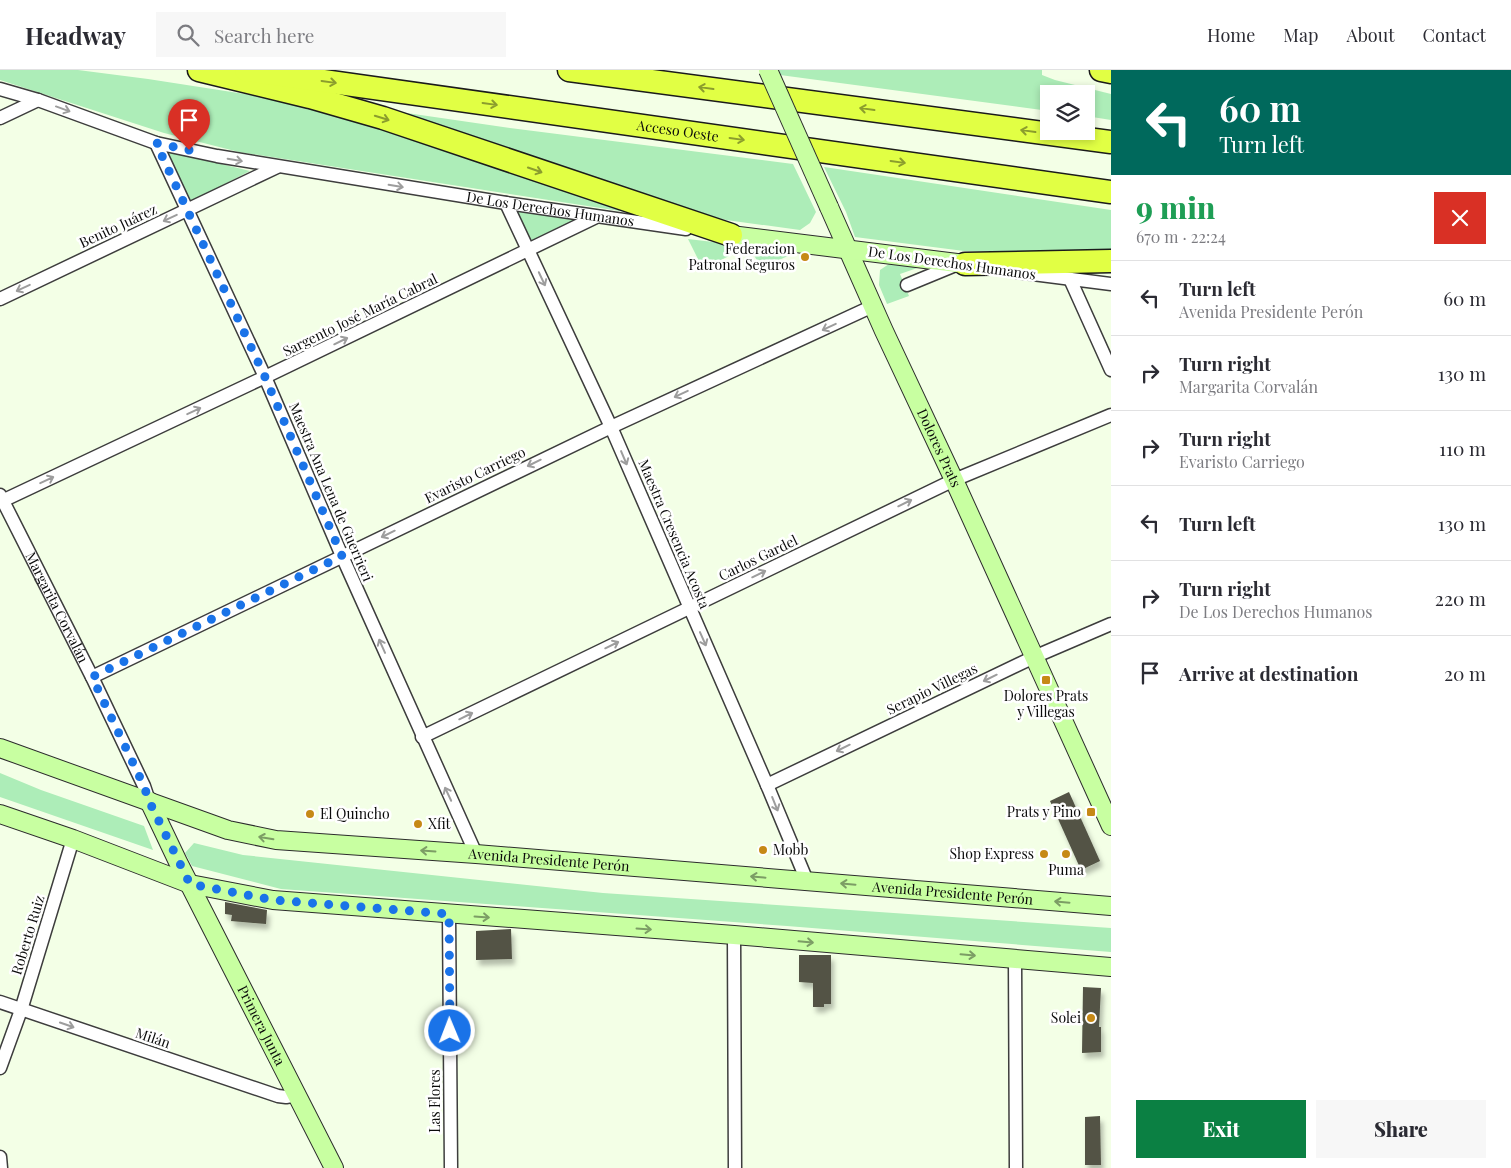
<!DOCTYPE html>
<meta charset="utf-8">
<style>
:root{--surface:#fff;--page:#f7f7f7;--text:#2b2b33;--muted:#7c7c81;--line:#e1e1e2;--accent:#0b8043}
body{margin:0;font-family:"Playfair Display",serif;background:var(--page);color:var(--text);height:100vh;display:flex;flex-direction:column;font-size:19px;white-space:nowrap}
*{box-sizing:border-box;margin:0}
p{font-size:16px;color:var(--muted)}
.icon{flex:none;width:28px;height:28px;fill:none;stroke:currentColor;stroke-width:2;stroke-linecap:round;stroke-linejoin:round}
.map{position:relative;flex:1;overflow:hidden}
.panel{display:flex;flex-direction:column;background:var(--surface);width:400px}
.panel>*{flex:none}
.hud{background:#00695c;color:#fff;overflow:hidden}
.controls{position:absolute;left:1040px;top:15px;display:grid;gap:10px}
.controls a{display:grid;place-items:center;width:55px;height:55px;border-radius:0px;background:var(--surface);box-shadow:0 2px 8px #0003;font-size:25px}
.pin{position:absolute;display:grid;place-items:center;width:42px;height:42px;color:#fff;margin:-51px -21px;border-radius:50% 50% 50% 0;rotate:-45deg;box-shadow:0 0 5px #0007}
.pin .icon{rotate:45deg}
.me{position:absolute;width:55px;margin:-28px;rotate:359deg;stroke-linejoin:round;filter:drop-shadow(0 0 4px #0008)}
.turn{display:flex;align-items:center;gap:18px;height:105px;padding:0 25px;font-size:22px}
.turn .icon{width:65px;height:65px;stroke-width:2.5}
.turn b{display:block;font-size:35px;line-height:42px}
.round{display:grid;place-items:center;flex:none;width:52px;height:52px;border-radius:0px;background:var(--page)}
.overview{display:flex;align-items:center;justify-content:space-between;height:85px;padding:0 25px}
h1{font-size:30px;font-weight:800;line-height:38px;color:#1e9e55}
.button{display:flex;gap:10px;margin-top:auto;padding:10px 25px}
.button a{flex:1;height:58px;border-radius:0px;background:var(--accent);color:#fff;font-size:20px;font-weight:800;line-height:58px;text-align:center}
.button a+a{background:var(--page);color:var(--text)}
ul{padding:0;list-style:none}
li{display:flex;align-items:center;gap:15px;height:75px;padding:0 25px;border-top:1px solid var(--line)}
li div{flex:1}
li b{display:block;font-size:19px}
li em{font-style:normal}
header{display:flex;align-items:center;gap:30px;box-sizing:border-box;height:70px;padding:0 25px;background:var(--surface);border-bottom:1px solid var(--line)}
header strong{font-size:24px}
nav{display:flex;gap:28px;margin-inline-start:auto;font-size:18px}
.search{width:350px;height:45px;background:var(--page);display:flex;align-items:center;gap:12px;box-sizing:border-box;padding:0 18px;border-radius:0px;color:var(--muted);font-size:19px}
main{display:flex;flex:1;min-height:0}
.map>svg:first-child{display:block}
</style>
<header>
<strong>Headway</strong>
<div class="search"><svg class="icon" aria-label="search" viewBox="0 0 24 24"><circle cx="10" cy="10" r="6"/><path d="M15 15l6 6"/></svg>Search here</div>
<nav><a>Home</a><a>Map</a><a>About</a><a>Contact</a></nav>
</header>
<main>
<div class="map">
<svg width="1111" height="1098" viewBox="0 0 1111 1098">
<defs>
<filter id="shadow"><feDropShadow dx="3" dy="5.5" stdDeviation="2.5" flood-color="#0004"/></filter>
</defs>
<rect width="100%" height="100%" fill="#f3ffe6"/>
<g fill="#adedb8">
<path d="M 0,0 L 78,0 L 148,9 L 296,32 L 351,46 L 659,147 L 239,82 L 164,63 L 0,10 Z"/>
<path d="M 778,0 L 1042,0 L 1042,5 L 1055,10 L 1111,24 L 1111,50 L 1086,46 L 1086,24 L 1049,24 L 1049,41 L 780,5 Z"/>
<path d="M 400,42 L 503,57 L 793,94 L 816,142 L 810,153 L 800,160 L 726,150 L 611,120 L 399,44 Z"/>
<path d="M 160,79 L 250,101 L 188,133 Z"/>
<path d="M 824,97 L 1111,140 L 1111,184 L 964,181 L 855,167 L 846,142 Z"/>
<path d="M 512,138 L 580,149 L 530,174 Z"/>
<path d="M 688,169 L 797,182 L 761,198 L 749,176 L 703,199 Z"/>
<path d="M 903,193 L 923,196 L 900,204 L 909,226 L 887,234 L 879,215 L 880,200 L 889,194 Z"/>
<path d="M 0,703 L 41,720 L 144,756 L 153,780 L 0,727 Z"/>
<path d="M 194,773 L 243,785 L 603,823 L 1111,858 L 1111,882 L 787,856 L 281,819 L 192,796 L 185,783 Z"/>
</g>
<g fill="#525345" filter="url(#shadow)">
<path d="M 1069,722 L 1100,791 L 1081,800 L 1050,731 Z"/>
<path d="M 225,832 L 267,840 L 266,854 L 231,851 L 232,845 L 225,844 Z"/>
<path d="M 511,859 L 512,889 L 476,890 L 476,861 Z"/>
<path d="M 799,885 L 831,885 L 831,934 L 824,934 L 824,937 L 813,937 L 813,913 L 799,912 Z"/>
<path d="M 1083,917 L 1101,918 L 1099,957 L 1101,957 L 1101,982 L 1082,983 Z"/>
<path d="M 1100,1046 L 1101,1095 L 1085,1095 L 1085,1047 Z"/>
</g>
<g fill="none" stroke-linecap="round" stroke-linejoin="round">
<g stroke="#3d3d3d" stroke-width="15">
<g id="street">
<path id="s1" d="M 0,19 L 38,30 L 156,73 L 217,86 L 506,133 L 686,159"/>
<path d="M 0,48 L 38,30"/>
<path d="M 156,73 L 265,307 L 342,486 L 476,784"/>
<path d="M 506,133 L 611,357 L 767,715 L 807,811"/>
<path d="M 1017,202 L 1111,214"/>
<path d="M 1070,209 L 1111,300"/>
<path d="M 907,215 L 958,194"/>
<path d="M 0,229 L 277,97"/>
<path id="s2" d="M 0,425 L 92,607 L 144,716 L 149,731"/>
<path d="M 0,432 L 265,307 L 596,147"/>
<path d="M 92,607 L 611,357 L 873,236"/>
<path d="M 422,667 L 954,410 L 1111,345"/>
<path d="M 767,715 L 1034,587 L 1111,554"/>
<path d="M 449,844 L 451,1098"/>
<path d="M 734,865 L 735,1098"/>
<path d="M 1015,889 L 1016,1098"/>
<path d="M 0,932 L 278,1026 L 286,1027 L 297,1025"/>
<path d="M 0,998 L 21,940 L 73,769"/>
<path d="M 0,1087 L 1,1098"/>
</g>
</g>
<g stroke="#2c2c2c" stroke-width="20">
<g id="secondary">
<path id="s3" d="M 829,137 L 884,261 L 954,410 L 1111,756"/>
<path d="M 731,165 L 965,194"/>
<path id="s4" d="M 0,678 L 228,760 L 276,770 L 476,784 L 1111,836"/>
<path id="s5" d="M 149,731 L 178,792 L 334,1098"/>
<path d="M 0,744 L 73,769 L 190,814 L 273,830 L 734,865 L 1111,897"/>
</g>
</g>
<g stroke="#1b1b1b" stroke-width="25">
<g id="highway">
<path d="M 199,0 L 310,27 L 383,48 L 731,165"/>
<path id="s6" d="M 246,0 L 1111,122"/>
<path d="M 569,0 L 1111,72"/>
<path d="M 1101,0 L 1111,2"/>
<path d="M 965,194 L 1111,191"/>
</g>
</g>
<use href="#street" stroke="#fff" stroke-width="12"/>
<use href="#secondary" stroke="#c8ffa1" stroke-width="18"/>
<use href="#highway" stroke="#e1ff44" stroke-width="22"/>
<g stroke="#2c2c2c" stroke-width="20" stroke-linecap="butt">
<path id="secondary-bridge" d="M 768,0 L 829,137"/>
</g>
<use href="#secondary-bridge" stroke="#c8ffa1" stroke-width="18"/>
</g>
<defs><path id="oneway-shaft" d="M-6 0H5M1.5-3L5.5 0L1.5 3" fill="none" stroke-width="1.6" stroke-linecap="round" stroke-linejoin="round" transform="scale(1.25)"/></defs>
<g stroke="#8b9d2d">
<use href="#oneway-shaft" transform="translate(329 12) rotate(8)"/>
<use href="#oneway-shaft" transform="translate(706 18) rotate(-172)"/>
<use href="#oneway-shaft" transform="translate(490 34) rotate(8)"/>
<use href="#oneway-shaft" transform="translate(867 39) rotate(-172)"/>
<use href="#oneway-shaft" transform="translate(382 48) rotate(17)"/>
<use href="#oneway-shaft" transform="translate(1028 61) rotate(-172)"/>
<use href="#oneway-shaft" transform="translate(737 69) rotate(8)"/>
<use href="#oneway-shaft" transform="translate(898 92) rotate(8)"/>
<use href="#oneway-shaft" transform="translate(535 100) rotate(19)"/>
</g>
<g stroke="#9d9d9d">
<use href="#oneway-shaft" transform="translate(63 39) rotate(20)"/>
<use href="#oneway-shaft" transform="translate(235 90) rotate(10)"/>
<use href="#oneway-shaft" transform="translate(396 116) rotate(9)"/>
<use href="#oneway-shaft" transform="translate(170 148) rotate(155)"/>
<use href="#oneway-shaft" transform="translate(542 209) rotate(65)"/>
<use href="#oneway-shaft" transform="translate(23 218) rotate(155)"/>
<use href="#oneway-shaft" transform="translate(829 257) rotate(155)"/>
<use href="#oneway-shaft" transform="translate(341 271) rotate(-26)"/>
<use href="#oneway-shaft" transform="translate(681 324) rotate(155)"/>
<use href="#oneway-shaft" transform="translate(194 341) rotate(-25)"/>
<use href="#oneway-shaft" transform="translate(624 388) rotate(67)"/>
<use href="#oneway-shaft" transform="translate(534 393) rotate(154)"/>
<use href="#oneway-shaft" transform="translate(47 410) rotate(-25)"/>
<use href="#oneway-shaft" transform="translate(905 433) rotate(-26)"/>
<use href="#oneway-shaft" transform="translate(388 464) rotate(154)"/>
<use href="#oneway-shaft" transform="translate(759 504) rotate(-26)"/>
<use href="#oneway-shaft" transform="translate(703 569) rotate(66)"/>
<use href="#oneway-shaft" transform="translate(612 575) rotate(-26)"/>
<use href="#oneway-shaft" transform="translate(382 576) rotate(-114)"/>
<use href="#oneway-shaft" transform="translate(990 608) rotate(154)"/>
<use href="#oneway-shaft" transform="translate(466 646) rotate(-26)"/>
<use href="#oneway-shaft" transform="translate(843 678) rotate(154)"/>
<use href="#oneway-shaft" transform="translate(448 724) rotate(-115)"/>
<use href="#oneway-shaft" transform="translate(775 734) rotate(68)"/>
<use href="#oneway-shaft" transform="translate(67 955) rotate(19)"/>
</g>
<g stroke="#7c9d65">
<use href="#oneway-shaft" transform="translate(266 768) rotate(-171)"/>
<use href="#oneway-shaft" transform="translate(428 781) rotate(-176)"/>
<use href="#oneway-shaft" transform="translate(758 807) rotate(-175)"/>
<use href="#oneway-shaft" transform="translate(848 814) rotate(-175)"/>
<use href="#oneway-shaft" transform="translate(1062 832) rotate(-175)"/>
<use href="#oneway-shaft" transform="translate(482 847) rotate(4)"/>
<use href="#oneway-shaft" transform="translate(644 859) rotate(4)"/>
<use href="#oneway-shaft" transform="translate(806 872) rotate(5)"/>
<use href="#oneway-shaft" transform="translate(968 885) rotate(5)"/>
</g>
<g fill="none" stroke-linecap="round" stroke-linejoin="round">
<path stroke="#1a73e8" stroke-width="9" stroke-dasharray="0 16.2" d="M 189,80 L 156,73 L 265,307 L 342,486 L 92,607 L 144,716 L 149,731 L 190,814 L 273,830 L 449,844 L 450,961"/>
</g>
<g fill="#c68916" stroke="#fff" stroke-width="2">
<circle cx="805" cy="187" r="5"/>
<rect x="1041" y="605" width="10" height="10" rx="2.5"/>
<rect x="1086" y="737" width="10" height="10" rx="2.5"/>
<circle cx="310" cy="744" r="5"/>
<circle cx="418" cy="754" r="5"/>
<circle cx="763" cy="780" r="5"/>
<circle cx="1044" cy="784" r="5"/>
<circle cx="1066" cy="784" r="5"/>
<circle cx="1091" cy="948" r="5"/>
</g>
<g text-anchor="middle" stroke-width="5" stroke-linejoin="round" paint-order="stroke">
<g font-size="14" fill="#0a0a0a" stroke="#fff">
<text dy="5" stroke="none"><textPath href="#s6" startOffset="436">Acceso Oeste</textPath></text>
<text dy="5" stroke="none"><textPath href="#s1" startOffset="565">De Los Derechos Humanos</textPath></text>
<text transform="translate(118 156) rotate(-25)" y="5">Benito Juárez</text>
<text transform="translate(952 193) rotate(8)" y="5">De Los Derechos Humanos</text>
<text transform="translate(360 245) rotate(-26)" y="5">Sargento José María Cabral</text>
<text dy="5" stroke="none"><textPath href="#s3" startOffset="265">Dolores Prats</textPath></text>
<text transform="translate(475 405) rotate(-26)" y="5">Evaristo Carriego</text>
<text transform="translate(331 422) rotate(67)" y="5">Maestra Ana Lena de Guerrieri</text>
<text transform="translate(674 464) rotate(67)" y="5">Maestra Cresencia Acosta</text>
<text transform="translate(758 488) rotate(-26)" y="5">Carlos Gardel</text>
<text dy="5" stroke="none"><textPath href="#s2" startOffset="126">Margarita Corvalán</textPath></text>
<text transform="translate(932 619) rotate(-26)" y="5">Serapio Villegas</text>
<text dy="5" stroke="none"><textPath href="#s4" startOffset="565">Avenida Presidente Perón</textPath></text>
<text dy="5" stroke="none"><textPath href="#s4" startOffset="970">Avenida Presidente Perón</textPath></text>
<text transform="translate(28 865) rotate(-73)" y="5">Roberto Ruiz</text>
<text dy="5" stroke="none"><textPath href="#s5" startOffset="251">Primera Junta</textPath></text>
<text transform="translate(153 968) rotate(19)" y="5">Milán</text>
<text transform="translate(435 1031) rotate(-90)" y="5">Las Flores</text>
</g>
<g font-size="14" fill="#0a0a0a" stroke="#fff" text-anchor="end">
<text x="795" y="184">Federacion<tspan x="795" dy="16">Patronal Seguros</tspan></text>
<text x="1046" y="631" text-anchor="middle">Dolores Prats<tspan x="1046" dy="16">y Villegas</tspan></text>
<text x="1081" y="747">Prats y Pino</text>
<text x="320" y="749" text-anchor="start">El Quincho</text>
<text x="428" y="759" text-anchor="start">Xfit</text>
<text x="773" y="785" text-anchor="start">Mobb</text>
<text x="1034" y="789">Shop Express</text>
<text x="1066" y="805" text-anchor="middle">Puma</text>
<text x="1081" y="953">Solei</text>
</g>
</g>
</svg>
<div class="controls">
<a><svg class="icon" aria-label="layers" viewBox="0 0 24 24"><path d="M12 4l9 5-9 5-9-5zM3 14l9 5 9-5"/></svg></a>
</div>
<div class="pin" style="left:189px;top:80px;background:#d93025"><svg class="icon" aria-label="arrive" viewBox="0 0 24 24"><path d="M6 21V4h12l-3 4 3 4H6"/></svg></div>
<svg class="me" style="left:450px;top:961px" viewBox="-20 -20 40 40"><circle r="17" fill="#1a73e8" stroke="#fff" stroke-width="3"/><path d="M0-11L8 9 0 5-8 9z" fill="#fff"/></svg>
</div>
<section class="panel">
<div class="hud">
<div class="turn"><svg class="icon" aria-label="left" viewBox="0 0 24 24"><path d="M17 20v-9H6M10 6l-5 5 5 5"/></svg><div><b>60 m</b>Turn left</div></div>
</div>
<div class="overview"><div><h1>9 min</h1><p>670 m · 22:24</p></div><a class="round" style="background:#d93025;color:#fff"><svg class="icon" aria-label="close" viewBox="0 0 24 24"><path d="M6 6l12 12M18 6L6 18"/></svg></a></div>
<ul>
<li><svg class="icon" aria-label="left" viewBox="0 0 24 24"><path d="M17 20v-9H6M10 6l-5 5 5 5"/></svg><div><b>Turn left</b><p>Avenida Presidente Perón</p></div><em>60 m</em></li>
<li><svg class="icon" aria-label="right" viewBox="0 0 24 24"><path d="M7 20v-9h11M14 6l5 5-5 5"/></svg><div><b>Turn right</b><p>Margarita Corvalán</p></div><em>130 m</em></li>
<li><svg class="icon" aria-label="right" viewBox="0 0 24 24"><path d="M7 20v-9h11M14 6l5 5-5 5"/></svg><div><b>Turn right</b><p>Evaristo Carriego</p></div><em>110 m</em></li>
<li><svg class="icon" aria-label="left" viewBox="0 0 24 24"><path d="M17 20v-9H6M10 6l-5 5 5 5"/></svg><div><b>Turn left</b></div><em>130 m</em></li>
<li><svg class="icon" aria-label="right" viewBox="0 0 24 24"><path d="M7 20v-9h11M14 6l5 5-5 5"/></svg><div><b>Turn right</b><p>De Los Derechos Humanos</p></div><em>220 m</em></li>
<li><svg class="icon" aria-label="arrive" viewBox="0 0 24 24"><path d="M6 21V4h12l-3 4 3 4H6"/></svg><div><b>Arrive at destination</b></div><em>20 m</em></li>
</ul>
<div class="button"><a>Exit</a><a>Share</a></div>
</section>
</main>
